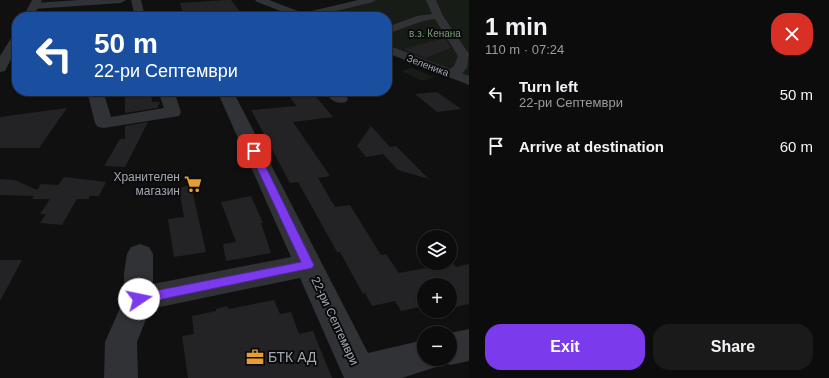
<!DOCTYPE html>
<meta charset="utf-8">
<style>
:root{--surface:#0c0c0d;--page:#1a1a1b;--text:#f1f3f6;--muted:#9a9b9d;--line:#2c2c2e;--accent:#7c3aed}
body{margin:0;font-family:Helvetica,sans-serif;background:var(--page);color:var(--text);height:100vh;display:flex;flex-direction:column;font-size:15px;white-space:nowrap}
*{box-sizing:border-box;margin:0}
p{font-size:13px;color:var(--muted)}
.icon{flex:none;width:22px;height:22px;fill:none;stroke:currentColor;stroke-width:2;stroke-linecap:round;stroke-linejoin:round}
.map{position:relative;flex:1;overflow:hidden}
.sheet{display:flex;flex-direction:column;background:var(--surface);width:360px}
.sheet>*{flex:none}
.guide{position:absolute;left:12px;top:12px;width:380px;height:84px;border-radius:16px;box-shadow:0 1px 3px #0004,0 0 0 1px var(--line);background:#1a4fa0;color:#fff;overflow:hidden}
.buttons{position:absolute;left:417px;top:230px;display:grid;gap:8px}
.buttons a{display:grid;place-items:center;width:40px;height:40px;border-radius:50%;background:var(--surface);box-shadow:0 1px 3px #0004,0 0 0 1px var(--line);font-size:20px}
.pin{position:absolute;display:grid;place-items:center;width:34px;height:34px;color:#fff;margin:-17px;border-radius:8px;box-shadow:0 2px 6px #0006}
.me{position:absolute;width:44px;margin:-22px;rotate:79deg;stroke-linejoin:round;filter:drop-shadow(0 0 3px #0008)}
.turn{display:flex;align-items:center;gap:14px;height:84px;padding:0 16px;font-size:18px}
.turn .icon{width:52px;height:52px;stroke-width:2.5}
.turn b{display:block;font-size:28px;line-height:34px}
.round{display:grid;place-items:center;flex:none;width:42px;height:42px;border-radius:16px;background:var(--page)}
.overview{display:flex;align-items:center;justify-content:space-between;height:68px;padding:0 16px}
h1{font-size:24px;font-weight:800;line-height:30px}
.primary-button{display:flex;gap:8px;margin-top:auto;padding:8px 16px}
.primary-button a{flex:1;height:46px;border-radius:16px;background:var(--accent);color:#fff;font-size:16px;font-weight:800;line-height:46px;text-align:center}
.primary-button a+a{background:var(--page);color:var(--text)}
ul{padding:0;list-style:none}
li{display:flex;align-items:center;gap:12px;height:52px;padding:0 16px}
li div{flex:1}
li b{display:block;font-size:15px}
li em{font-style:normal}
main{display:flex;flex:1;min-height:0}
.map>svg:first-child{display:block}
</style>
<main>
<div class="map">
<svg width="469" height="378" viewBox="0 0 469 378">
<rect width="100%" height="100%" fill="#101011"/>
<g fill="#171c17">
<path d="M 368,0 L 469,0 L 469,81 L 387,49 L 387,17 L 305,17 Z"/>
<path d="M 412,68 L 434,77 L 423,81 L 401,71 Z"/>
</g>
<g fill="#232325">
<path d="M 226,0 L 231,0 L 244,17 L 184,17 L 180,3 Z"/>
<path d="M 445,38 L 451,48 L 425,58 L 403,49 Z"/>
<path d="M 125,91 L 147,91 L 148,96 L 151,96 L 152,102 L 160,102 L 157,108 L 125,113 Z"/>
<path d="M 286,91 L 311,91 L 333,117 L 293,122 L 330,176 L 318,178 L 335,207 L 350,205 L 381,255 L 386,254 L 399,273 L 453,263 L 456,267 L 469,264 L 469,304 L 450,308 L 450,285 L 424,285 L 424,306 L 401,311 L 395,301 L 372,306 L 365,293 L 363,294 L 340,252 L 337,252 L 298,182 L 290,183 L 251,110 L 296,106 Z"/>
<path d="M 437,92 L 461,109 L 437,112 L 415,94 Z"/>
<path d="M 67,108 L 39,148 L 0,148 L 0,117 Z"/>
<path d="M 148,122 L 125,167 L 104,166 L 120,139 L 125,139 L 125,126 Z"/>
<path d="M 371,126 L 390,147 L 396,146 L 429,179 L 398,170 L 383,154 L 366,157 L 357,146 Z"/>
<path d="M 64,177 L 106,182 L 99,196 L 89,196 L 89,199 L 77,199 L 62,225 L 40,223 L 46,214 L 40,214 L 50,199 L 32,199 L 34,196 L 0,195 L 0,179 L 15,180 L 37,190 L 41,184 L 58,185 Z"/>
<path d="M 191,185 L 206,252 L 174,257 L 168,219 L 184,217 L 179,188 Z"/>
<path d="M 251,196 L 263,223 L 261,223 L 271,253 L 226,261 L 223,244 L 236,242 L 221,202 Z"/>
<path d="M 0,260 L 22,260 L 0,301 Z"/>
<path d="M 274,300 L 280,314 L 291,312 L 299,334 L 313,331 L 332,378 L 188,378 L 182,336 L 194,334 L 192,316 L 216,311 L 216,309 L 227,306 L 229,309 Z"/>
</g>
<g fill="none" stroke-linecap="round" stroke-linejoin="round">
<g fill="#313236" fill-rule="evenodd">
<path d="M 80,0 L 126,0 L 121,3 L 34,9 L 29,6 L 34,3 Z"/>
<path d="M 131,0 L 141,0 L 145,17 L 135,17 Z"/>
<path d="M 255,0 L 269,0 L 303,13 L 358,0 L 375,0 L 373,2 L 312,17 L 296,17 L 257,2 Z"/>
<path d="M 426,0 L 436,0 L 443,16 L 469,54 L 467,68 L 462,73 L 469,76 L 469,85 L 387,53 L 387,45 L 450,69 L 454,66 L 458,56 L 435,19 L 423,21 L 387,34 L 387,27 L 417,16 L 432,14 Z"/>
<path d="M 87,91 L 103,91 L 111,117 L 164,108 L 158,91 L 174,91 L 181,112 L 179,116 L 173,117 L 104,128 L 98,127 L 95,123 Z"/>
<path d="M 217,91 L 233,91 L 368,353 L 424,340 L 424,359 L 450,359 L 450,333 L 469,329 L 469,361 L 450,365 L 439,360 L 436,367 L 402,378 L 344,378 L 300,278 L 150,309 L 137,342 L 138,378 L 104,378 L 105,342 L 124,299 L 124,273 L 127,254 L 131,247 L 140,244 L 149,247 L 153,254 L 153,284 L 291,257 Z"/>
<path d="M 324,91 L 341,91 L 348,99 L 346,102 C 335,105 330,99 324,91 Z"/>
</g>
<g fill="#313236" fill-rule="evenodd">
<path d="M 32,0 L 42,0 L 33,17 L 23,17 Z"/>
<path d="M 17,33 L 17,48 L 5,71 L 0,72 L 0,56 L 13,35 Z"/>
</g>
</g>
<path fill="#7c3aed" stroke="#51269a" d="M 254,148 L 258,151 L 314,265 L 312,268 L 139,304 L 135,303 L 133,299 L 135,295 L 139,294 L 301,262 L 249,151 Z"/>
<defs>
<g id="supermarket-bare" transform="scale(1.38)"><path d="M-6-5.5h2.5l.6 2H6L4.5 2H-2.5L-4.4-4H-6ZM-1.5 3.2a1.3 1.3 0 1 0 .1 0ZM3 3.2a1.3 1.3 0 1 0 .1 0Z" fill="#e69e34" stroke="#0b0b0c" stroke-width="2.5" paint-order="stroke"/></g>
<g id="office-bare" transform="scale(1.38)"><path d="M-6-3h4V-5.5h4V-3h4V5H-6ZM-1-4.5V-3h2v-1.5ZM-6 0V1H6V0Z" fill="#e69e34" stroke="#0b0b0c" stroke-width="2.5" paint-order="stroke"/></g>
</defs>
<g fill-rule="evenodd">
<use href="#supermarket-bare" x="193" y="184"/>
<use href="#office-bare" x="255" y="357"/>
</g>
<g text-anchor="middle" stroke-width="4" stroke-linejoin="round" paint-order="stroke">
<g font-size="10" fill="#7a9b7a" stroke="#0b0b0c">
<text x="435" y="37">в.з. Кенана</text>
</g>
<g font-size="10" fill="#a2a8b1" stroke="#0b0b0c">
<text transform="translate(428 65) rotate(21)" y="4">Зеленика</text>
</g>
<g font-size="12" fill="#a2a8b1" stroke="#0b0b0c" text-anchor="end">
<text x="180" y="181">Хранителен<tspan x="180" dy="14">магазин</tspan></text>
</g>
<g font-size="12" fill="#a2a8b1" stroke="#0b0b0c">
<text transform="translate(335 321) rotate(65)" y="4">22-ри Септември</text>
</g>
<g font-size="14" fill="#a2a8b1" stroke="#0b0b0c" text-anchor="start">
<text x="268" y="362">БТК АД</text>
</g>
</g>
</svg>
<div class="buttons">
<a><svg class="icon" aria-label="layers" viewBox="0 0 24 24"><path d="M12 4l9 5-9 5-9-5zM3 14l9 5 9-5"/></svg></a>
<a>+</a>
<a>−</a>
</div>
<div class="pin" style="left:254px;top:151px;background:#d93025"><svg class="icon" aria-label="arrive" viewBox="0 0 24 24"><path d="M6 21V4h12l-3 4 3 4H6"/></svg></div>
<svg class="me" style="left:139px;top:299px" viewBox="-20 -20 40 40"><circle r="19" fill="#fff"/><path d="M0-13L10 11 0 6-10 11z" fill="#7c3aed"/></svg>
<div class="guide">
<div class="turn"><svg class="icon" aria-label="left" viewBox="0 0 24 24"><path d="M17 20v-9H6M10 6l-5 5 5 5"/></svg><div><b>50 m</b>22-ри Септември</div></div>
</div>
</div>
<section class="sheet">
<div class="overview"><div><h1>1 min</h1><p>110 m · 07:24</p></div><a class="round" style="background:#d93025;color:#fff"><svg class="icon" aria-label="close" viewBox="0 0 24 24"><path d="M6 6l12 12M18 6L6 18"/></svg></a></div>
<ul>
<li><svg class="icon" aria-label="left" viewBox="0 0 24 24"><path d="M17 20v-9H6M10 6l-5 5 5 5"/></svg><div><b>Turn left</b><p>22-ри Септември</p></div><em>50 m</em></li>
<li><svg class="icon" aria-label="arrive" viewBox="0 0 24 24"><path d="M6 21V4h12l-3 4 3 4H6"/></svg><div><b>Arrive at destination</b></div><em>60 m</em></li>
</ul>
<div class="primary-button"><a>Exit</a><a>Share</a></div>
</section>
</main>
